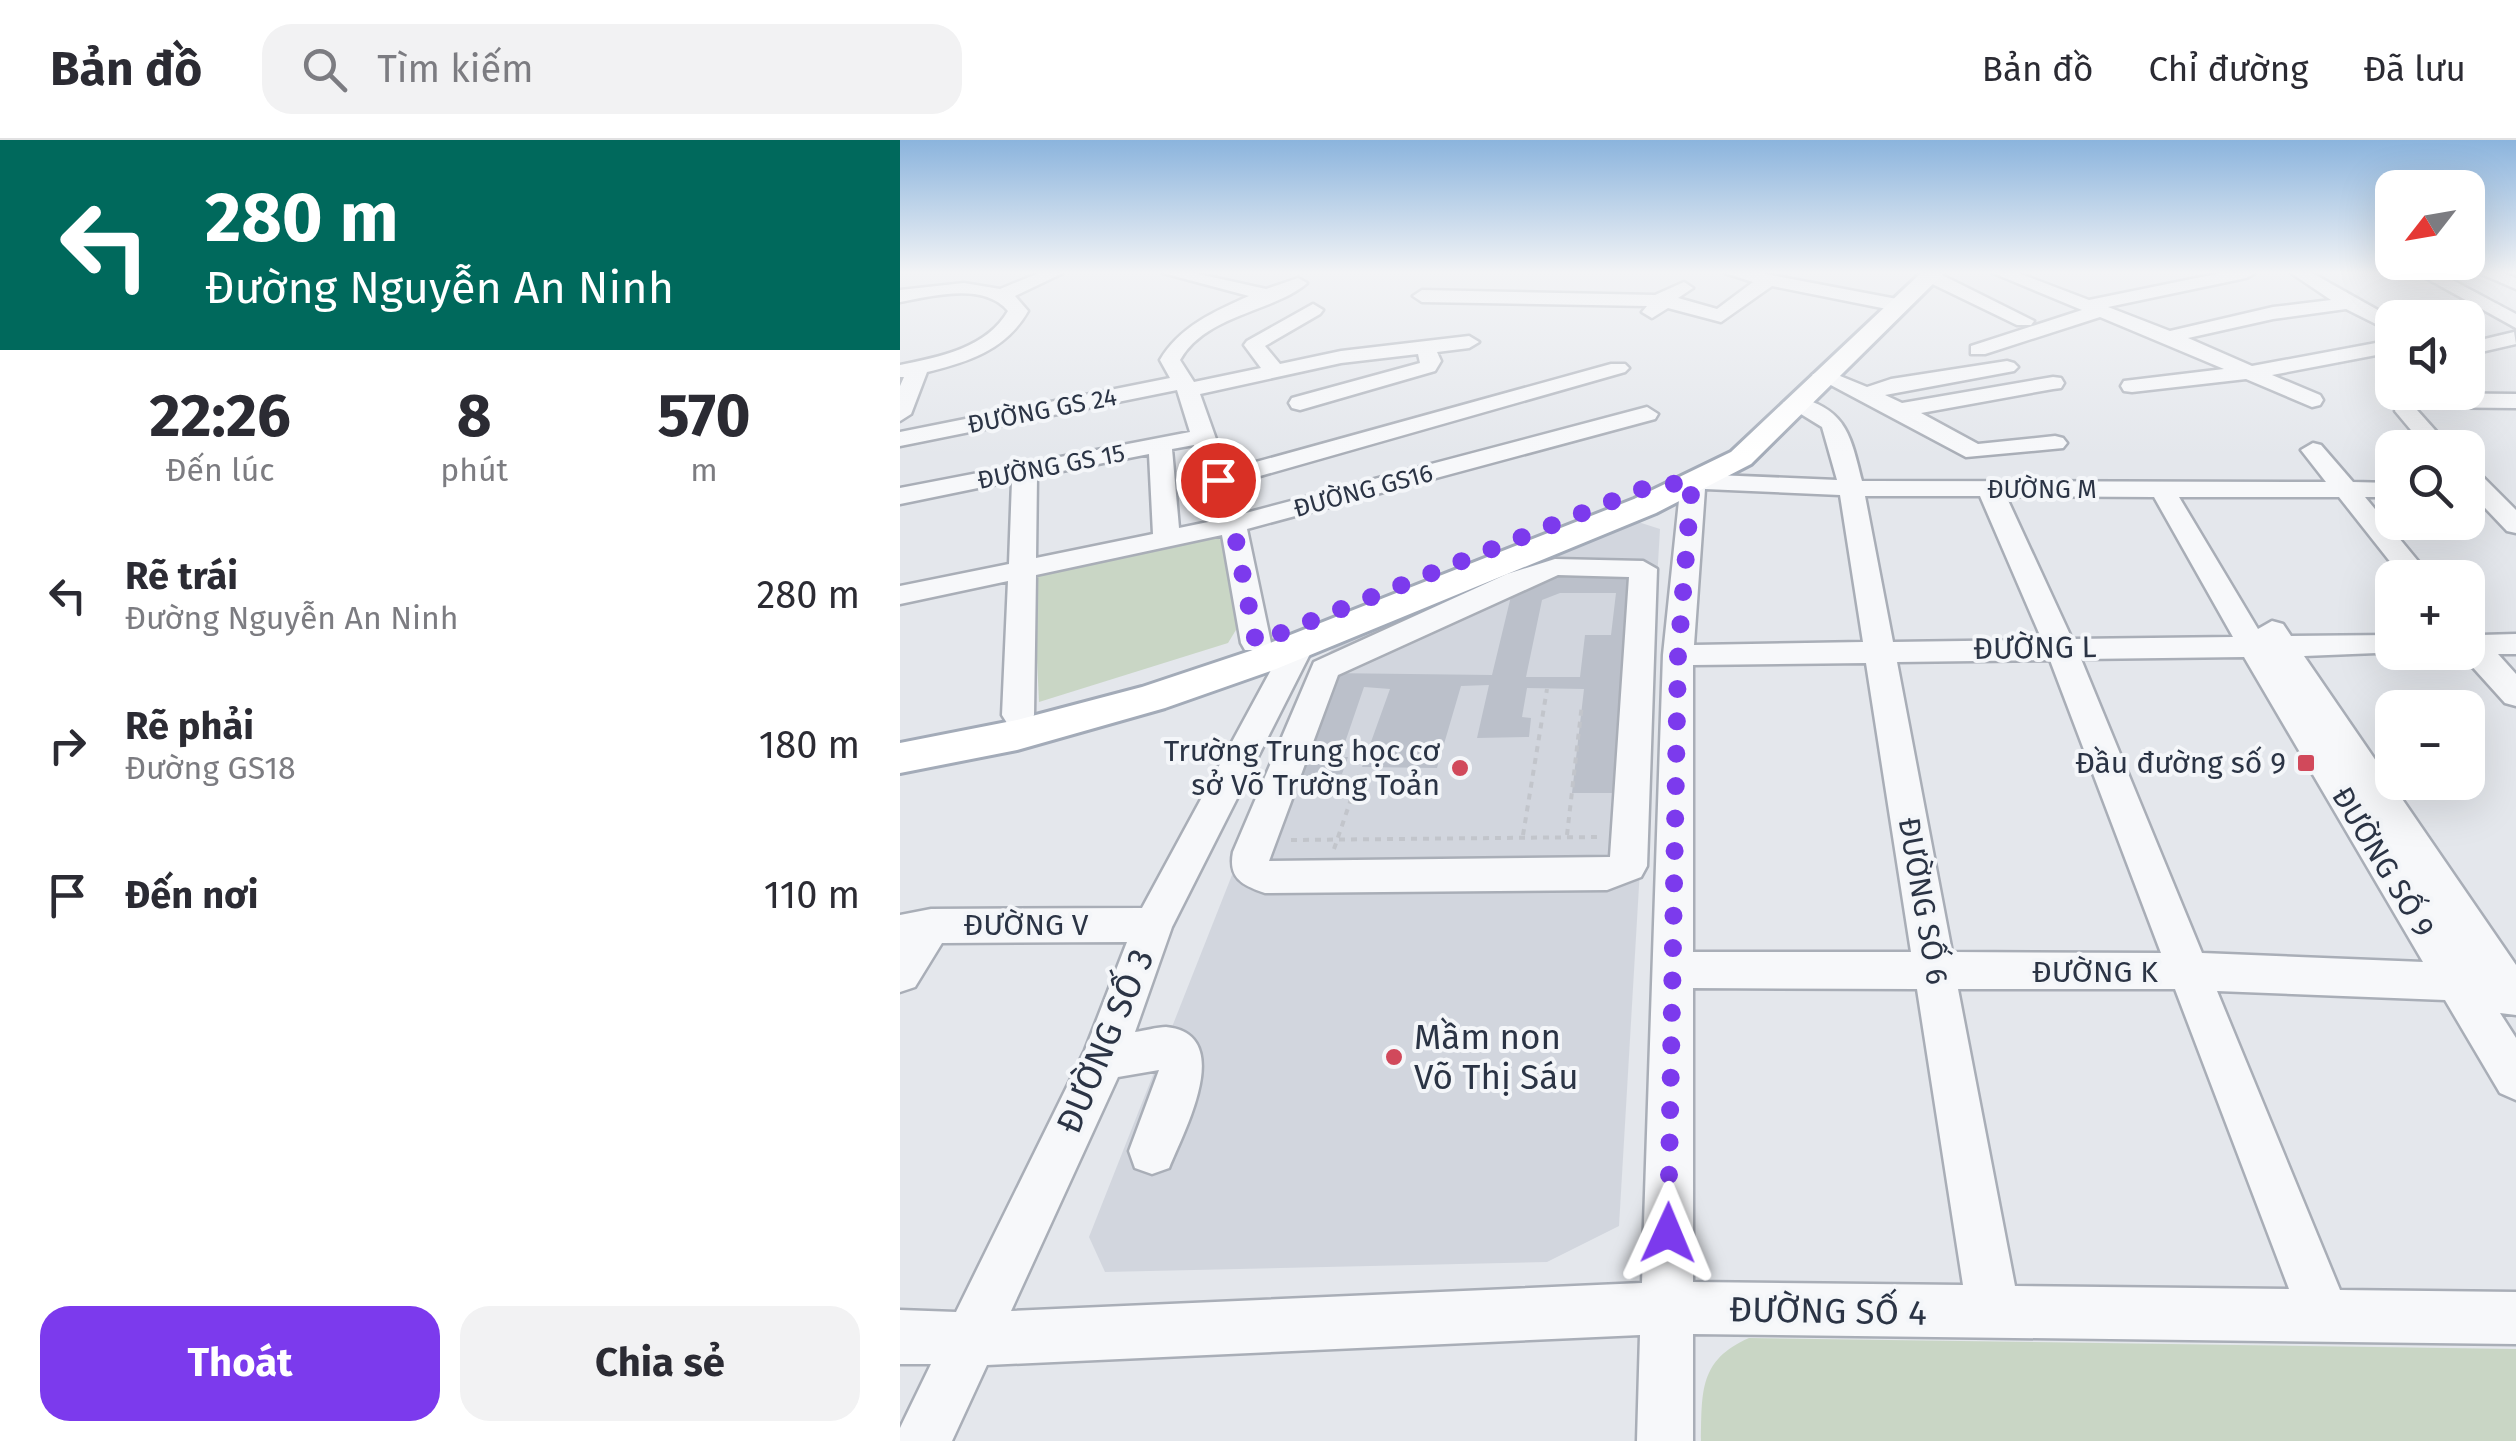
<!DOCTYPE html>
<html lang="vi">
<meta charset="utf-8">
<style>
:root{--surface:#fff;--page:#f2f2f3;--text:#2b2b33;--muted:#7c7c81;--line:#e1e1e2;--accent:#7c3aed}
body{margin:0;font-family:"Fira Sans",sans-serif;background:var(--page);color:var(--text);height:100vh;display:flex;flex-direction:column;font-size:38px;white-space:nowrap}
*{box-sizing:border-box;margin:0}
p{font-size:32px;color:var(--muted)}
.icon{flex:none;width:55px;height:55px;fill:none;stroke:currentColor;stroke-width:2;stroke-linecap:round;stroke-linejoin:round}
.map{position:relative;flex:1;overflow:hidden}
.panel{display:flex;flex-direction:column;background:var(--surface);width:900px}
.panel>*{flex:none}
.top-card{background:#00695c;color:#fff;overflow:hidden}
.needle{width:65px;rotate:239deg}
.fabs{position:absolute;left:1475px;top:30px;display:grid;gap:20px}
.fabs a{display:grid;place-items:center;width:110px;height:110px;border-radius:20px;background:var(--surface);box-shadow:0 10px 40px #0002;font-size:50px}
.pin{position:absolute;display:grid;place-items:center;width:85px;height:85px;color:#fff;margin:-42px;border:5px solid #fff;border-radius:50%;box-shadow:0 2px 10px #0007}
.me{position:absolute;width:110px;margin:-55px;rotate:1deg;stroke-linejoin:round;filter:drop-shadow(0 0 8px #0008)}
.turn{display:flex;align-items:center;gap:35px;height:210px;padding:0 40px;font-size:45px}
.turn .icon{width:130px;height:130px;stroke-width:2.5}
.turn b{display:block;font-size:70px;line-height:85px}
.eta{display:flex;justify-content:space-evenly;align-items:center;height:170px;text-align:center}
.eta b{font-size:60px;font-weight:700;line-height:70px}
.action{display:flex;gap:20px;margin-top:auto;padding:20px 40px}
.action a{flex:1;height:115px;border-radius:30px;background:var(--accent);color:#fff;font-size:40px;font-weight:700;line-height:115px;text-align:center}
.action a+a{background:var(--page);color:var(--text)}
ul{padding:0;list-style:none}
li{display:flex;align-items:center;gap:30px;height:150px;padding:0 40px}
li div{flex:1}
li b{display:block;font-size:38px}
li em{font-style:normal}
header{display:flex;align-items:center;gap:60px;box-sizing:border-box;height:140px;padding:0 50px;background:var(--surface);border-bottom:2px solid var(--line)}
header strong{font-size:48px}
nav{display:flex;gap:55px;margin-inline-start:auto;font-size:35px}
.search{width:700px;height:90px;background:var(--page);display:flex;align-items:center;gap:25px;box-sizing:border-box;padding:0 35px;border-radius:30px;color:var(--muted);font-size:38px}
main{display:flex;flex:1;min-height:0}
.map>svg:first-child{display:block}
</style>
<header>
<strong>Bản đồ</strong>
<div class="search"><svg class="icon" aria-label="search" viewBox="0 0 24 24"><circle cx="10" cy="10" r="6"/><path d="M15 15l6 6"/></svg>Tìm kiếm</div>
<nav><a>Bản đồ</a><a>Chỉ đường</a><a>Đã lưu</a></nav>
</header>
<main>
<section class="panel">
<div class="top-card">
<div class="turn"><svg class="icon" aria-label="left" viewBox="0 0 24 24"><path d="M17 20v-9H6M10 6l-5 5 5 5"/></svg><div><b>280 m</b>Đường Nguyễn An Ninh</div></div>
</div>
<div class="eta">
<div><b>22:26</b><p>Đến lúc</p></div>
<div><b>8</b><p>phút</p></div>
<div><b>570</b><p>m</p></div>
</div>
<ul>
<li><svg class="icon" aria-label="left" viewBox="0 0 24 24"><path d="M17 20v-9H6M10 6l-5 5 5 5"/></svg><div><b>Rẽ trái</b><p>Đường Nguyễn An Ninh</p></div><em>280 m</em></li>
<li><svg class="icon" aria-label="right" viewBox="0 0 24 24"><path d="M7 20v-9h11M14 6l5 5-5 5"/></svg><div><b>Rẽ phải</b><p>Đường GS18</p></div><em>180 m</em></li>
<li><svg class="icon" aria-label="arrive" viewBox="0 0 24 24"><path d="M6 21V4h12l-3 4 3 4H6"/></svg><div><b>Đến nơi</b></div><em>110 m</em></li>
</ul>
<div class="action"><a>Thoát</a><a>Chia sẻ</a></div>
</section>
<div class="map">
<svg width="1616" height="1301" viewBox="0 0 1616 1301">
<rect width="100%" height="100%" fill="#e4e7ec"/>
<path fill="#d2d6de" d="M 735,381 L 760,389 L 719,1086 L 647,1122 L 205,1132 L 189,1097 L 415,525 L 435,507 Z"/>
<g fill="#c9d6c5">
<path d="M 302,394 L 329,402 L 342,480 L 328,503 L 139,562 L 133,432 Z"/>
<path d="M 849,1198 L 1616,1209 L 1616,1301 L 801,1301 C 802,1251 799,1220 849,1198 Z"/>
</g>
<path fill="#bbc0ca" fill-rule="evenodd" d="M 651,435 L 731,436 L 721,541 L 733,541 L 731,560 L 720,561 L 714,632 L 722,632 L 721,653 L 672,653 L 684,549 L 627,548 L 622,577 L 631,578 L 629,597 L 577,598 L 589,545 L 561,546 L 537,628 L 462,627 L 490,549 L 464,547 L 440,617 L 448,617 L 442,634 L 385,637 L 427,533 L 592,535 L 612,452 ZM 660,453 L 716,453 L 711,495 L 685,495 L 680,537 L 626,537 L 642,460 Z"/>
<g fill="none" stroke-linecap="round" stroke-linejoin="round">
<g stroke="#a9aeb7" stroke-width="5">
<g id="minor">
<path d="M 139,133 L 163,133 L 115,156 L 128,171 C 106,210 68,222 27,232 L 11,274 L 0,281 L 0,246 L 4,237 L 0,237 L 0,225 C 39,217 87,208 108,171 C 84,142 32,156 0,162 L 0,150 L 64,143 L 100,149 Z"/>
<path d="M 263,133 L 294,133 L 366,149 L 398,138 L 407,143 C 374,172 306,174 280,220 L 294,242 L 361,228 L 344,205 L 347,201 L 413,164 L 423,170 L 420,174 L 365,206 L 380,224 L 441,211 L 569,196 L 579,202 L 569,208 L 537,212 L 541,221 L 535,231 L 400,270 L 392,268 L 389,263 L 392,258 L 520,223 L 518,214 L 441,223 L 300,254 L 327,330 L 711,224 L 725,224 L 729,228 L 725,232 L 332,344 L 342,374 L 747,267 L 758,274 L 755,279 L 347,389 L 371,503 L 367,510 L 345,510 L 341,503 L 322,395 L 136,435 L 134,575 L 129,583 L 118,587 L 107,583 L 102,575 L 108,441 L 0,464 L 0,446 L 109,424 L 112,341 L 0,364 L 0,348 L 290,292 L 277,250 L 0,306 L 0,292 L 270,238 L 260,220 C 279,187 315,171 349,156 ZM 294,305 L 318,380 L 279,388 L 272,309 ZM 249,314 L 253,394 L 136,418 L 137,336 Z"/>
<path d="M 825,133 L 860,133 L 997,159 L 1006,165 L 997,171 L 872,146 L 821,182 L 768,168 L 752,178 L 742,172 L 747,166 L 522,162 L 513,156 L 522,150 L 755,155 L 784,142 L 793,148 L 778,158 L 817,169 L 853,142 Z"/>
<path d="M 1021,133 L 1038,133 L 1134,181 L 1131,185 L 1117,185 L 1022,139 Z"/>
<path d="M 1093,133 L 1118,133 L 1189,160 L 1321,133 L 1355,133 L 1346,138 L 1208,167 L 1270,191 L 1373,167 L 1431,160 L 1391,133 L 1412,133 L 1492,178 L 1492,192 L 1446,169 L 1373,179 L 1288,198 L 1352,226 L 1492,200 L 1492,212 L 1372,235 L 1420,255 L 1423,260 L 1420,265 L 1412,267 L 1346,239 L 1232,252 L 1224,251 L 1221,246 L 1224,241 L 1324,229 L 1200,177 L 1085,214 L 1071,214 L 1071,206 L 1182,170 Z"/>
<path d="M 1517,133 L 1539,133 L 1616,174 L 1616,188 Z"/>
<path d="M 1579,133 L 1603,133 L 1616,138 L 1616,149 Z"/>
<path d="M 1614,192 L 1616,204 L 1568,215 L 1568,203 Z"/>
<path d="M 1107,221 L 1114,223 L 1118,227 L 1114,231 L 985,255 L 1002,263 L 1153,237 L 1161,238 L 1164,243 L 1161,248 L 1153,249 L 1021,273 L 1078,304 L 1155,296 L 1163,298 L 1167,303 L 1163,308 L 1066,317 L 912,235 L 923,229 L 967,247 L 991,239 Z"/>
<path d="M 1514,253 L 1616,254 L 1616,268 L 1519,267 L 1517,270 L 1551,308 L 1526,308 L 1495,271 L 1499,260 Z"/>
<path d="M 894,256 C 946,269 950,293 962,341 L 1426,342 L 1401,310 L 1413,303 L 1421,305 L 1453,342 L 1492,343 L 1492,357 L 1465,357 L 1532,438 L 1503,438 L 1439,357 L 1279,357 L 1358,489 L 1372,481 L 1383,484 L 1391,496 L 1492,495 L 1492,512 L 1501,512 L 1404,516 L 1616,825 L 1616,875 L 1600,873 L 1616,898 L 1616,960 L 1600,953 L 1545,860 L 1317,851 L 1440,1150 L 1616,1152 L 1616,1204 L 793,1194 L 793,1301 L 737,1301 L 740,1195 L 87,1225 L 52,1301 L 0,1301 L 0,1288 L 31,1224 L 0,1224 L 0,1170 L 56,1172 L 185,910 L 227,802 L 42,803 L 15,847 L 0,852 L 0,775 L 31,769 L 242,768 L 384,506 L 388,499 L 410,499 L 414,506 L 272,787 L 235,892 C 244,891 257,887 266,887 C 337,894 283,993 269,1028 L 252,1034 L 235,1028 L 229,1011 L 259,930 L 218,937 L 111,1171 L 742,1143 L 763,515 L 781,341 L 793,334 L 937,340 L 922,287 L 883,263 ZM 805,349 L 940,355 L 963,502 L 794,505 ZM 965,356 L 1080,356 L 1142,500 L 993,502 ZM 1106,356 L 1254,357 L 1333,497 L 1172,499 ZM 1344,517 L 1523,822 L 1302,813 L 1181,519 ZM 1150,520 L 1261,813 L 1052,812 L 997,522 ZM 966,523 L 1011,812 L 793,812 L 793,525 ZM 793,848 L 1017,849 L 1063,1145 L 793,1142 ZM 1058,849 L 1275,849 L 1389,1149 L 1115,1146 Z"/>
<path d="M 1568,329 L 1577,331 L 1616,370 L 1616,393 L 1607,391 L 1568,350 Z"/>
<path d="M 655,419 L 743,421 L 757,429 L 747,726 L 741,737 L 707,750 L 365,753 C 342,745 328,738 333,712 L 414,522 L 607,434 ZM 658,435 L 729,437 L 710,717 L 369,721 L 438,535 Z"/>
<path d="M 1568,489 L 1581,495 L 1616,494 L 1616,514 L 1598,514 L 1616,534 L 1616,566 L 1605,563 L 1559,512 L 1568,512 Z"/>
</g>
</g>
<g stroke="#a3abb8" stroke-width="6">
<path id="major" d="M 1021,133 L 1044,133 L 851,324 L 756,373 L 376,529 L 265,568 L 117,610 L 0,633 L 0,603 L 117,580 L 242,547 L 350,511 L 734,359 L 831,312 Z"/>
</g>
<g stroke="#c2c5cb" stroke-width="4" stroke-dasharray="6 6" stroke-linecap="butt">
<path d="M 623,695 L 647,549"/>
<path d="M 667,695 L 682,564"/>
<path d="M 391,700 L 701,697"/>
<path d="M 434,709 L 460,633"/>
</g>
<use href="#minor" fill="#f7f8fa" fill-rule="evenodd"/>
<use href="#major" fill="#fff" fill-rule="evenodd"/>
</g>
<linearGradient id="sky" x2="0" y2="1"><stop stop-color="#8bb4dd"/><stop offset="0.42" stop-color="#f3f4f6"/><stop offset="1" stop-color="#f3f4f6" stop-opacity="0"/></linearGradient>
<rect width="1616" height="315" fill="url(#sky)"/>
<g fill="none" stroke-linecap="round" stroke-linejoin="round">
<path stroke="#7c3aed" stroke-width="18" stroke-dasharray="0 32.4" d="M 318,340 L 333,385 L 356,503 L 745,348 L 792,341 L 778,515 L 768,1093"/>
</g>
<g fill="#d1495b" stroke="#f4f6f9" stroke-width="4">
<rect x="1396" y="613" width="20" height="20" rx="5"/>
<circle cx="560" cy="628" r="10"/>
<circle cx="494" cy="917" r="10"/>
</g>
<g text-anchor="middle" stroke-width="8" stroke-linejoin="round" paint-order="stroke">
<g font-size="25" fill="#2b3445" stroke="#f4f6f9">
<text transform="translate(142 270) rotate(-11)" y="9">ĐƯỜNG GS 24</text>
<text transform="translate(151 326) rotate(-11)" y="9">ĐƯỜNG GS 15</text>
<text x="1142" y="358">ĐƯỜNG M</text>
<text transform="translate(463 350) rotate(-15)" y="9">ĐƯỜNG GS16</text>
</g>
<g font-size="30" fill="#2b3445" stroke="#f4f6f9">
<text transform="translate(1135 508) rotate(-1)" y="10">ĐƯỜNG L</text>
<text transform="translate(1483 722) rotate(59)" y="10">ĐƯỜNG SỐ 9</text>
<text transform="translate(1023 761) rotate(80)" y="10">ĐƯỜNG SỐ 6</text>
<text x="126" y="795">ĐƯỜNG V</text>
<text x="1195" y="842">ĐƯỜNG K</text>
</g>
<g font-size="30" fill="#2b3445" stroke="#f4f6f9" text-anchor="end">
<text x="540" y="621">Trường Trung học cơ<tspan x="540" dy="34">sở Võ Trường Toản</tspan></text>
<text x="1386" y="633">Đầu đường số 9</text>
</g>
<g font-size="35" fill="#2b3445" stroke="#f4f6f9" text-anchor="start">
<text x="514" y="909">Mầm non<tspan x="514" dy="40">Võ Thị Sáu</tspan></text>
</g>
<g font-size="35" fill="#2b3445" stroke="#f4f6f9">
<text transform="translate(205 901) rotate(-67)" y="12">ĐƯỜNG SỐ 3</text>
<text transform="translate(928 1171) rotate(1)" y="12">ĐƯỜNG SỐ 4</text>
</g>
</g>
</svg>
<div class="fabs">
<a><svg class="needle" viewBox="-14 -14 28 28"><path d="M0-13l5 13h-10z" fill="#e53935"/><path d="M0 13l5-13h-10z" fill="#7c7c81"/></svg></a>
<a><svg class="icon" aria-label="sound" viewBox="0 0 24 24"><path d="M4 9h4l5-4v14l-5-4H4zM17 9q2 3 0 6"/></svg></a>
<a><svg class="icon" aria-label="search" viewBox="0 0 24 24"><circle cx="10" cy="10" r="6"/><path d="M15 15l6 6"/></svg></a>
<a>+</a>
<a>−</a>
</div>
<div class="pin" style="left:318px;top:340px;background:#d93025"><svg class="icon" aria-label="arrive" viewBox="0 0 24 24"><path d="M6 21V4h12l-3 4 3 4H6"/></svg></div>
<svg class="me" style="left:768px;top:1093px" viewBox="-20 -20 40 40"><path d="M0-17L14 15 0 8-14 15z" fill="#7c3aed" stroke="#fff" stroke-width="4"/></svg>
</div>
</main>
